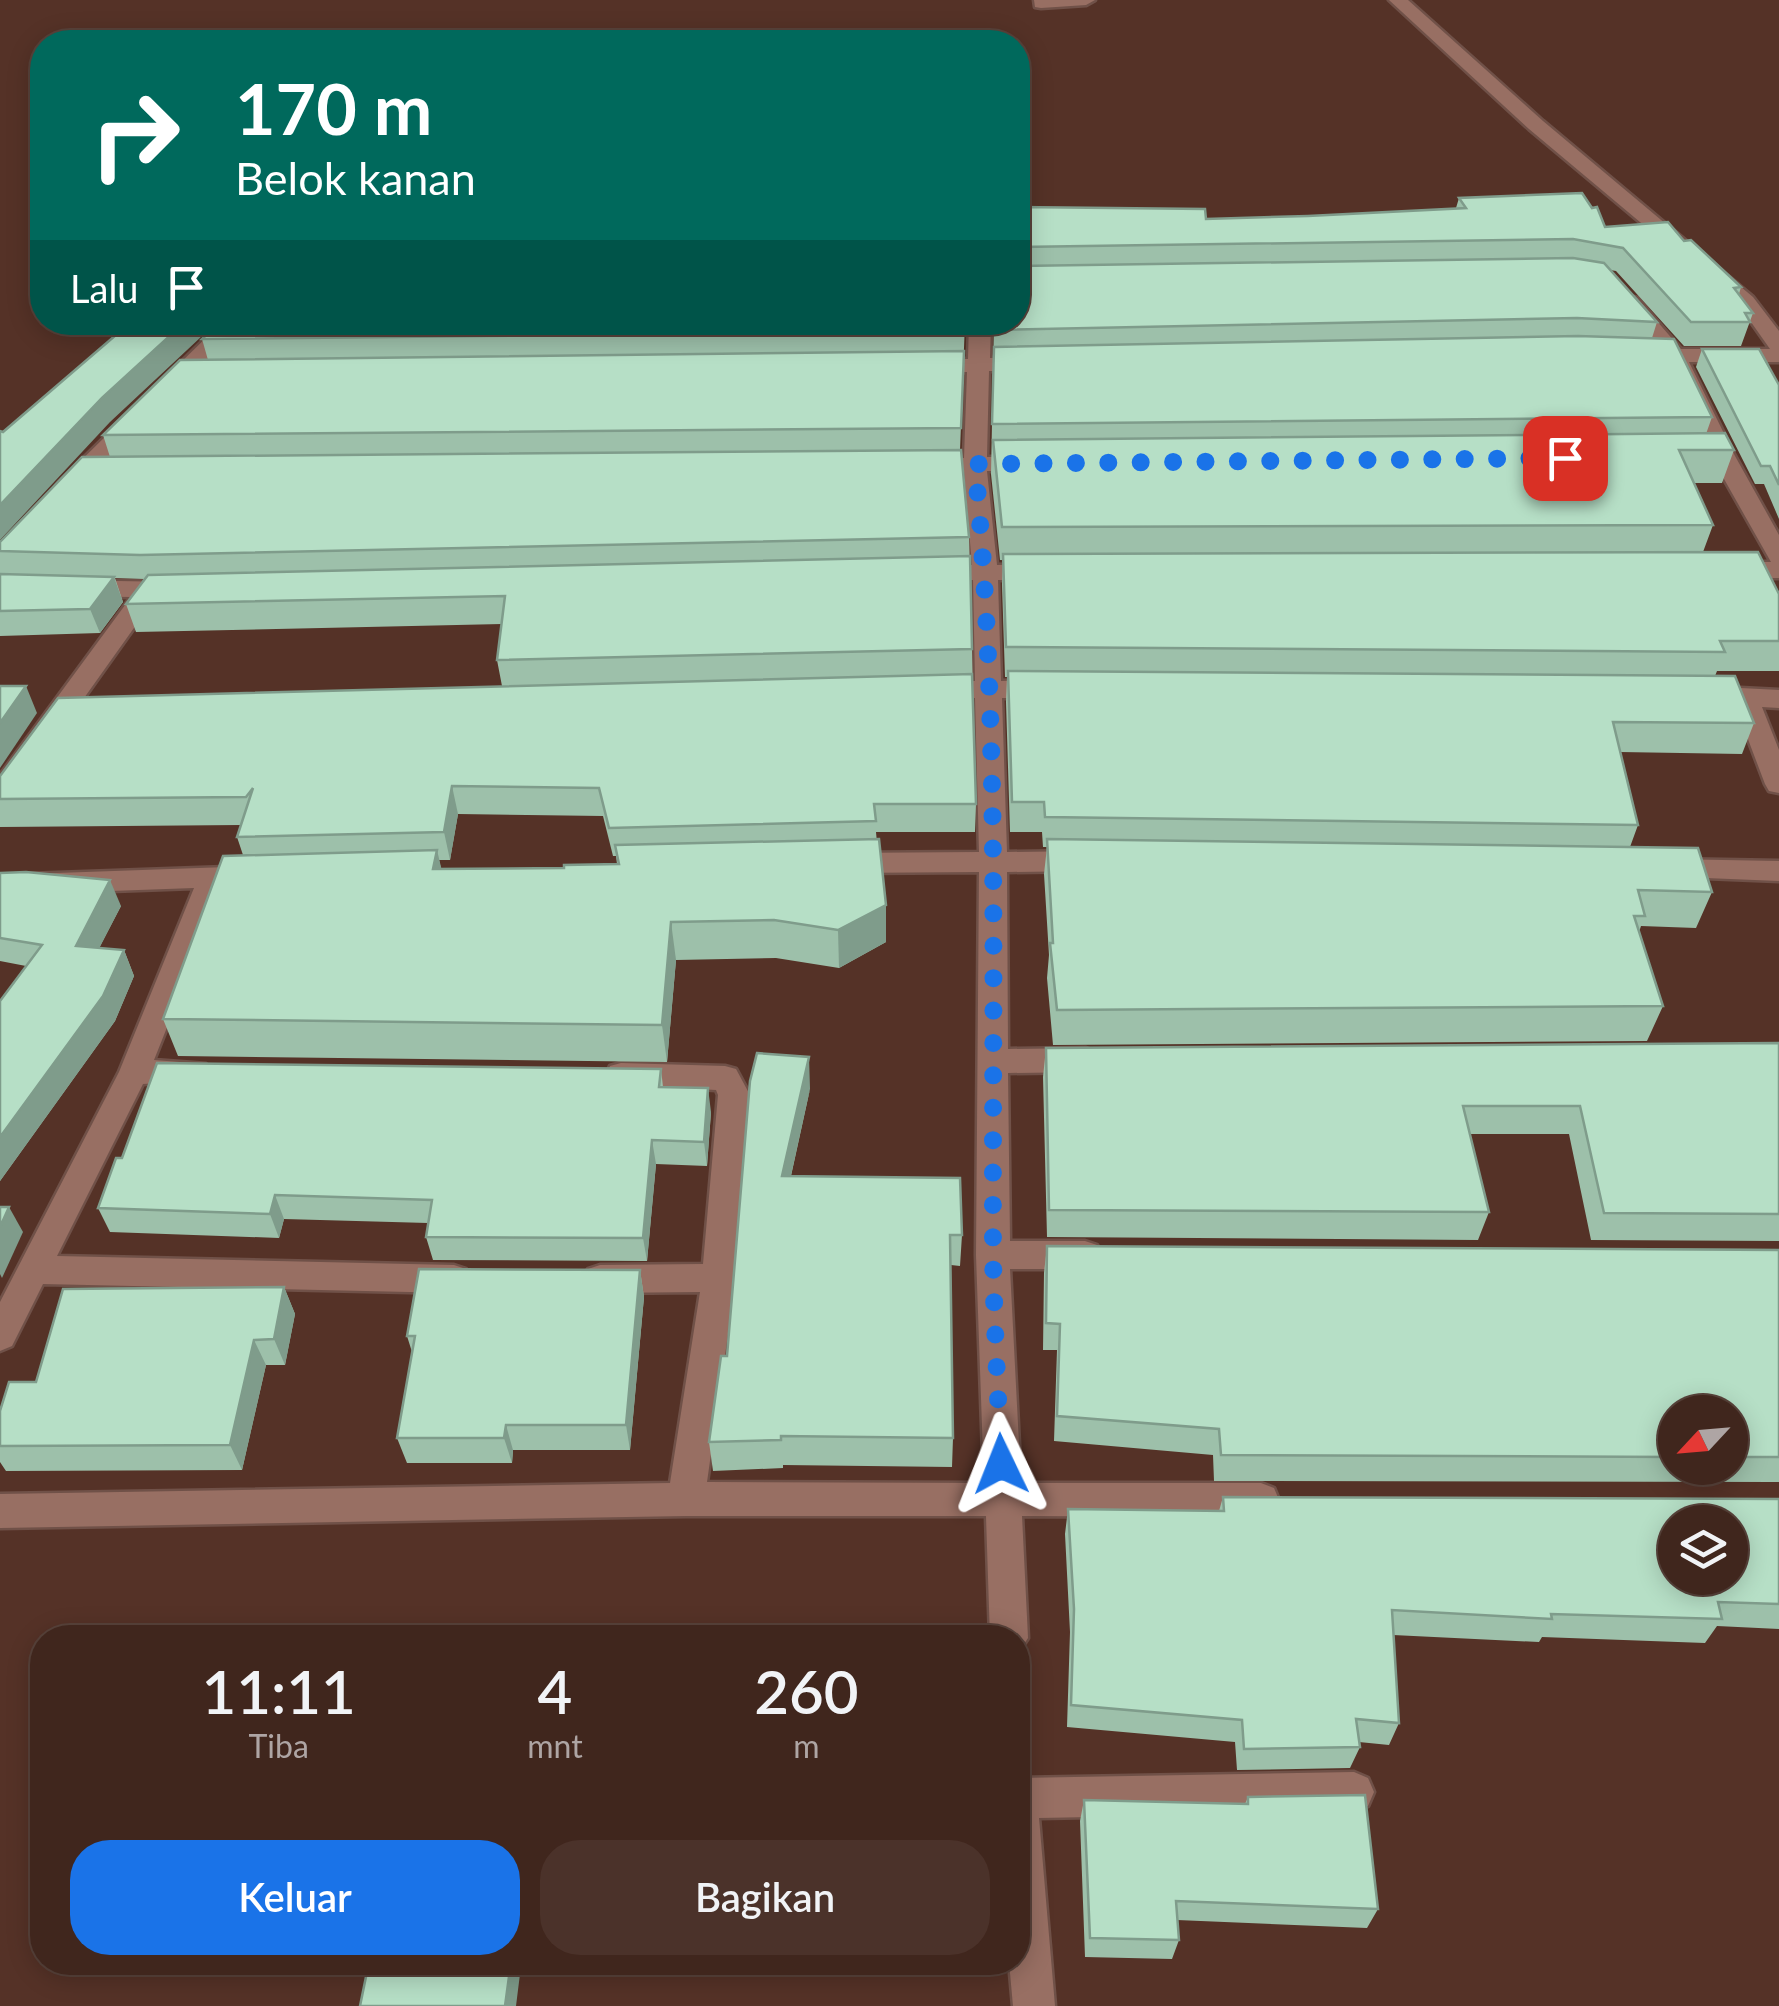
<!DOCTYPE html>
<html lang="id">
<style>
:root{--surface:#40261d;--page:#4b322a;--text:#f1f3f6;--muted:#aea5a4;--line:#59433b;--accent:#1a73e8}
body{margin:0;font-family:Lato,sans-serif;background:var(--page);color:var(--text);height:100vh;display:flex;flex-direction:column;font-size:38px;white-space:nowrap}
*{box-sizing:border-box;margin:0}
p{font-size:32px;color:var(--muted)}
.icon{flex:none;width:55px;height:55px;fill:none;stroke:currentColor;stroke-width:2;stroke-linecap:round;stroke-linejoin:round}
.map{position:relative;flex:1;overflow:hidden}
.drawer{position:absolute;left:30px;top:1625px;width:1000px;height:350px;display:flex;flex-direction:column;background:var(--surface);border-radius:40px;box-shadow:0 5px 25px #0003,0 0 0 2px var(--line)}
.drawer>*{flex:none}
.top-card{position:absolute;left:30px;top:30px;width:1000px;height:305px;border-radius:40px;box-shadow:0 5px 25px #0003,0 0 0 2px var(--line);background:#00695c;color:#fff;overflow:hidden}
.needle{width:65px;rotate:244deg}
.fabs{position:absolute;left:1658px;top:1395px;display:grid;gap:20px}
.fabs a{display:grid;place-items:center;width:90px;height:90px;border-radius:50%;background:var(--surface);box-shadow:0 5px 25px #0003,0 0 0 2px var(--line);font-size:50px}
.pin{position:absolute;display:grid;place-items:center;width:85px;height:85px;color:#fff;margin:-42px;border-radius:20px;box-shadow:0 5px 15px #0006}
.me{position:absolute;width:110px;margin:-55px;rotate:358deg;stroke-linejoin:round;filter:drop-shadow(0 0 8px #0008)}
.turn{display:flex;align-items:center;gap:35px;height:210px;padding:0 40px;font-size:45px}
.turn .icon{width:130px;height:130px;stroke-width:2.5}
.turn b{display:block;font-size:70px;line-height:85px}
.then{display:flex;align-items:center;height:95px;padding:0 40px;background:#0003;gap:20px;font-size:38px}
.eta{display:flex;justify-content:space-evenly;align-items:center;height:170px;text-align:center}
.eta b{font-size:60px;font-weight:600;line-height:70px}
.button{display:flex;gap:20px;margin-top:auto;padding:20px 40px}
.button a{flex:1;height:115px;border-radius:40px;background:var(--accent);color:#fff;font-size:40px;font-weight:600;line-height:115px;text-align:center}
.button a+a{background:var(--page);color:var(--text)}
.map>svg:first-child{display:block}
</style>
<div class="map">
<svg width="1779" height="2006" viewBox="0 0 1779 2006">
<rect width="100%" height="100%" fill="#553227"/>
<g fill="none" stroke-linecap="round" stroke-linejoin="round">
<g stroke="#705148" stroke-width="5">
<g id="minor">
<path d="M 1034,0 L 1095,0 L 1086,5 L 1041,8 L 1035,7 Z"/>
<path d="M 1389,0 L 1408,0 L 1543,121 L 1753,297 L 1779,331 L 1779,362 L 1689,362 L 1735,456 L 1779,535 L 1779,578 L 1727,578 L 1715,570 L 1727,562 L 1771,562 L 1711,456 L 1668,362 L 1642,363 L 1631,356 L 1642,349 L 1658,349 L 1619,302 L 1630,296 L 1637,298 L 1681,349 L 1770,349 L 1739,305 L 1529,129 Z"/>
<path d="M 222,322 L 245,322 L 75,492 L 59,492 L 55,487 L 59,482 Z"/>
<path d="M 969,322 L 991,322 L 990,358 L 1031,357 L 1042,364 L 1031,371 L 989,371 L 987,457 L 1030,457 L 1042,464 L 1030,471 L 987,471 L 997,565 L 1041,564 L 1053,572 L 1041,580 L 998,580 L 1001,681 L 1046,680 L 1059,689 L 1046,698 L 1002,698 L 1007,852 L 1086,851 L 1096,854 L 1100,861 L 1096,868 L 1086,871 L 1007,872 L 1008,1049 L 1086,1048 L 1097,1052 L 1101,1060 L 1097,1068 L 1086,1072 L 1008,1073 L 1010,1241 L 1085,1241 L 1097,1245 L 1102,1255 L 1097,1265 L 1085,1269 L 1010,1269 L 1021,1483 L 1261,1483 L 1274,1488 L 1279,1500 L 1274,1512 L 1261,1517 L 1022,1516 L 1028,1638 L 1018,1653 L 1018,1638 L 990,1638 L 986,1516 L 686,1516 L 0,1528 L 0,1494 L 670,1483 L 700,1292 L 600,1293 L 588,1289 L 583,1279 L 588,1269 L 600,1265 L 703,1264 L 718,1095 L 716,1090 L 610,1084 L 606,1075 L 610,1066 L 621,1063 L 725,1066 L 736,1069 L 750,1095 L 736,1278 L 707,1482 L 984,1483 L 976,1255 L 979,872 L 842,873 L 832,870 L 828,863 L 832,856 L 842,853 L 979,852 L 975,698 L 932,699 L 919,690 L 932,681 L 975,681 L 973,580 L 932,581 L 920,573 L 932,565 L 972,565 L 964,472 L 921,472 L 909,465 L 921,458 L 964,458 L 967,372 L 922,373 L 911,366 L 922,359 L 968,359 Z"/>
<path d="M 0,579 L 176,582 L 188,590 L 176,598 L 156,597 L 10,802 L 0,804 L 0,775 L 131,597 L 0,595 Z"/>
<path d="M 1702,686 L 1779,690 L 1779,708 L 1762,707 L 1779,750 L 1779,793 L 1769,791 L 1765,784 L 1735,705 L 1693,701 L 1689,695 Z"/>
<path d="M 1667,859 L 1779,861 L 1779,881 L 1657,876 L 1653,869 L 1657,862 Z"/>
<path d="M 256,866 L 266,869 L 270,876 L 266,883 L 223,887 L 154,1060 L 206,1064 L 210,1072 L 206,1080 L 143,1084 L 57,1256 L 454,1265 L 466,1269 L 471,1279 L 466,1289 L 454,1293 L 43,1284 L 12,1346 L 0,1351 L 0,1302 L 119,1072 L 194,888 L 0,895 L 0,875 Z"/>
<path d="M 1354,1772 L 1368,1778 L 1374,1792 L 1368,1806 L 1354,1812 L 1039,1818 L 1055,2006 L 1013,2006 L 1009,1962 L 1018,1962 L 1018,1778 Z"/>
</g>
</g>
<use href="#minor" fill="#986f63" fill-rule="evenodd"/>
</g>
<g fill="#9dc0aa" fill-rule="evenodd">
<path d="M 1459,198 L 1684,241 L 1741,287 L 1739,294 L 1753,313 L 1741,346 L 1684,346 L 1616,271 L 1610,270 L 1657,322 L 1652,338 L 1712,417 L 1706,434 L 1734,450 L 1722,483 L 1694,483 L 1713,525 L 1703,552 L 1779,594 L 1779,671 L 1717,671 L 1715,676 L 1754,723 L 1742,754 L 1620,752 L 1638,825 L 1630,847 L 1712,892 L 1696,928 L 1641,926 L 1639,932 L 1663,1006 L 1647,1041 L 1053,1045 L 1047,978 L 1049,955 L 1044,874 L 1047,847 L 1043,847 L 1042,832 L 1010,832 L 1006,702 L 1007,677 L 1005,677 L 1002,584 L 1003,560 L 1000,560 L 991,474 L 994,322 L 1018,322 L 1018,207 L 1206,219 L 1308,216 L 1456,208 Z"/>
<path d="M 965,322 L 960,450 L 969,537 L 976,804 L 975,832 L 876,832 L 886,942 L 839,968 L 776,958 L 676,960 L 667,1062 L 178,1056 L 163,1019 L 243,855 L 237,837 L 241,825 L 0,827 L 0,776 L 502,686 L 497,660 L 502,624 L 136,632 L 126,604 L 144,579 L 115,578 L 123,602 L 100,633 L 0,636 L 0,542 L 110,457 L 103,435 L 208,360 L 202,339 ZM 458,814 L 603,816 L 613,856 L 616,856 L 617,864 L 564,868 L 441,869 L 439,860 L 450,860 Z"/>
<path d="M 1702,349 L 1779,385 L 1779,519 L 1764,484 L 1755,484 L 1696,367 Z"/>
<path d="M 0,873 L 121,906 L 99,948 L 124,950 L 134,976 L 115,1021 L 0,1181 L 0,1001 L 26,966 L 0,961 Z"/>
<path d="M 1779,1043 L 1779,1241 L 1591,1240 L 1569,1134 L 1470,1134 L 1489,1212 L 1478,1240 L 1047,1237 L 1043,1077 L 1046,1048 Z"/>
<path d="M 661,1069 L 663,1087 L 711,1112 L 707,1166 L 656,1164 L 647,1261 L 433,1260 L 426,1237 L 428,1223 L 284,1219 L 279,1238 L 110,1232 L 98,1208 L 122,1158 Z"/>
<path d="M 810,1089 L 791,1176 L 962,1235 L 960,1266 L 951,1265 L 953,1438 L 952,1467 L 783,1465 L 783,1468 L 713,1471 L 709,1442 Z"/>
<path d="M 1047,1246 L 1779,1249 L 1779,1482 L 1214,1481 L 1213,1455 L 1054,1441 L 1057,1350 L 1043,1350 L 1044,1273 ZM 1675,1412 L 1730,1412 L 1730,1468 L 1675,1468 Z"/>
<path d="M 640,1270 L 644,1297 L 630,1450 L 513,1450 L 512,1463 L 407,1463 L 397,1438 L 412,1352 L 407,1336 Z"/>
<path d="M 284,1287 L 295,1314 L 285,1365 L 266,1365 L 242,1470 L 6,1471 L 0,1462 L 0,1411 L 36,1382 Z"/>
<path d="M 1223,1497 L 1779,1499 L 1779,1629 L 1717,1626 L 1705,1643 L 1542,1637 L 1539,1642 L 1393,1635 L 1399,1723 L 1389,1745 L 1359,1742 L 1360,1747 L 1350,1768 L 1237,1770 L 1235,1742 L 1067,1727 L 1070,1632 L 1065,1534 L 1068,1509 L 1219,1511 Z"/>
<path d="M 1248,1797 L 1378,1909 L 1367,1928 L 1177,1920 L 1179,1940 L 1172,1959 L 1085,1957 L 1080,1821 L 1084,1800 L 1245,1804 Z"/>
</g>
<g fill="#7f9c8b">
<path d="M 185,322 L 217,322 L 110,422 L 0,540 L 0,505 L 102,398 Z"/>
<path d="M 114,577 L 123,602 L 100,633 L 90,609 Z"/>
<path d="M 26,686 L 37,713 L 0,768 L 0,723 Z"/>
<path d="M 452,786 L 458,814 L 450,860 L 444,832 Z"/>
<path d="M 437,850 L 446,888 L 433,869 Z"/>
<path d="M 110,880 L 121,906 L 87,972 L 76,946 Z"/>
<path d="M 886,905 L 886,942 L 839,968 L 838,930 Z"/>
<path d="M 671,922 L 676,960 L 667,1062 L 662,1025 Z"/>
<path d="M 124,950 L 134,976 L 115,1021 L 0,1181 L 0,1137 Z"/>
<path d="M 809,1057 L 810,1089 L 784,1207 L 782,1176 Z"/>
<path d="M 708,1088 L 711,1112 L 707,1166 L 704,1142 Z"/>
<path d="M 652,1140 L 656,1164 L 647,1261 L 643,1238 Z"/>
<path d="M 275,1195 L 284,1219 L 279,1238 L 270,1214 Z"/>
<path d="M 9,1207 L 23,1232 L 2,1278 L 0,1274 L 0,1227 Z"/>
<path d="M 640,1270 L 644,1297 L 630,1450 L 626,1425 Z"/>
<path d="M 284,1287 L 295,1314 L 285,1365 L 274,1339 Z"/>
<path d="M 254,1340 L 266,1365 L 242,1470 L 230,1445 Z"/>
<path d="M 506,1425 L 513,1450 L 512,1463 L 504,1438 Z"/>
<path d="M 511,1962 L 515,1962 L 520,1974 L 516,2006 L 505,2006 Z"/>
</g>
<g fill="#b6dfc6" stroke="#7f9c8b" stroke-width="2.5" fill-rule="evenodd">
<path d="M 1582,193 L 1592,208 L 1597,207 L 1605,227 L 1668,222 L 1684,241 L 1691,240 L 1741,287 L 1734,288 L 1753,313 L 1745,313 L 1750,322 L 1691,322 L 1623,248 L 1573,239 L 1019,247 L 1018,254 L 1018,207 L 1205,209 L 1206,219 L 1308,216 L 1466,208 L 1459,198 Z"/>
<path d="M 1573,258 L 1604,263 L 1657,322 L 1577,318 L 995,330 L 995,322 L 1018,322 L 1018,264 L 1019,266 Z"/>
<path d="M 131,322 L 185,322 L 102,398 L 0,505 L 0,431 L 3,432 Z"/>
<path d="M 219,322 L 965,322 L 965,331 L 202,339 Z"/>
<path d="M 1578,336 L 1674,339 L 1712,417 L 992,424 L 994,347 Z"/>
<path d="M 1702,349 L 1759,349 L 1779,385 L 1779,485 L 1770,466 L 1761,466 Z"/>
<path d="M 964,351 L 961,428 L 103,435 L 180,360 Z"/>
<path d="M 1725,433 L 1734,450 L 1679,450 L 1713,525 L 1002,527 L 993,440 Z"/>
<path d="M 961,450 L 969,537 L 140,555 L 0,551 L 0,542 L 82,457 Z"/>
<path d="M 1758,552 L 1779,594 L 1779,641 L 1720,641 L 1725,652 L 1006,647 L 1003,554 Z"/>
<path d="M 970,556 L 972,649 L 497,660 L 505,596 L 126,604 L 148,575 Z"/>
<path d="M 0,574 L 114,577 L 90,609 L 0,611 Z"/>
<path d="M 1008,671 L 1735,676 L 1754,723 L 1613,722 L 1638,825 L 1045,817 L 1044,802 L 1012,802 Z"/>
<path d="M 972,674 L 976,804 L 874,804 L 876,821 L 609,828 L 599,788 L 452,786 L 444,832 L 237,837 L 253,788 L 246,797 L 0,799 L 0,776 L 58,698 Z"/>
<path d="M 0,686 L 26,686 L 0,723 Z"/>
<path d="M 879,839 L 886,905 L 838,930 L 774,920 L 671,922 L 662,1025 L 163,1019 L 223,856 L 437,850 L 433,869 L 564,868 L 564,865 L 619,864 L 615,845 Z"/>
<path d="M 1047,839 L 1698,848 L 1712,892 L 1638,890 L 1645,916 L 1634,916 L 1663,1006 L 1057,1010 L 1050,943 L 1053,943 Z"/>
<path d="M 26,872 L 110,880 L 76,946 L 124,950 L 103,996 L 0,1137 L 0,1001 L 42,945 L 0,938 L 0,873 Z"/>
<path d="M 1779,1043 L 1779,1214 L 1604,1213 L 1580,1106 L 1463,1106 L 1489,1212 L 1049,1210 L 1046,1048 Z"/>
<path d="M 757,1053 L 809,1057 L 782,1176 L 960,1178 L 962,1235 L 950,1235 L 953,1438 L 781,1436 L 781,1440 L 709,1442 L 721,1356 L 727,1356 L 750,1081 Z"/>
<path d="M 157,1063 L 661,1069 L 659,1087 L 708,1088 L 704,1142 L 652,1140 L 643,1238 L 426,1237 L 432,1200 L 275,1195 L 270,1214 L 98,1208 L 116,1158 L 122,1158 Z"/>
<path d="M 0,1207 L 9,1207 L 0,1227 Z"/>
<path d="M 1047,1246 L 1779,1250 L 1779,1457 L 1730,1457 L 1730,1412 L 1675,1412 L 1675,1457 L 1221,1455 L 1219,1429 L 1057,1416 L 1060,1324 L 1046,1323 Z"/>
<path d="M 419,1269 L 640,1270 L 626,1425 L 506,1425 L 504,1438 L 397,1438 L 415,1336 L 407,1336 Z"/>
<path d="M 284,1287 L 274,1339 L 254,1340 L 230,1445 L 0,1446 L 0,1411 L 9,1382 L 36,1382 L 63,1289 Z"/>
<path d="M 1223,1497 L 1779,1499 L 1779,1604 L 1718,1602 L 1722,1619 L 1551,1614 L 1552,1619 L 1392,1610 L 1399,1723 L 1356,1719 L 1360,1747 L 1244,1749 L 1242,1720 L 1071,1705 L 1074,1609 L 1068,1509 L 1224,1511 ZM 1675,1522 L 1730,1522 L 1730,1578 L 1675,1578 Z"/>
<path d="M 1365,1795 L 1378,1909 L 1176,1901 L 1179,1940 L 1090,1938 L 1084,1800 L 1248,1804 L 1248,1797 Z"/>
<path d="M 369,1962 L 511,1962 L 505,2006 L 360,2006 Z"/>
</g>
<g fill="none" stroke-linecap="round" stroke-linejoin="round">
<path stroke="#1a73e8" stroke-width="18" stroke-dasharray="0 32.4" d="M 1001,1464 C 998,1393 994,1322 993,1252 C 992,989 1000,726 975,464 L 1565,458"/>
</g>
</svg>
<div class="fabs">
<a><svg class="needle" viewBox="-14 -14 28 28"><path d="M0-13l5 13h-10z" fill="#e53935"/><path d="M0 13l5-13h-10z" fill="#aea5a4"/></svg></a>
<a><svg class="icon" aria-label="layers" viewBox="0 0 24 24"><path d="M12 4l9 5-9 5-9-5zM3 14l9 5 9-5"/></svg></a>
</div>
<div class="pin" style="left:1565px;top:458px;background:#d93025"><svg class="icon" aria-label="arrive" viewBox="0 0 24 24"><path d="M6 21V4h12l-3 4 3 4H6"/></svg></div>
<svg class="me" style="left:1001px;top:1464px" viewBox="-20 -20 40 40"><path d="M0-17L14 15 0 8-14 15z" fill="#1a73e8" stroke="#fff" stroke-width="4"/></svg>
<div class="top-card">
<div class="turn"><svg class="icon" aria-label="right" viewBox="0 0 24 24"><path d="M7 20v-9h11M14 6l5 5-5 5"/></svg><div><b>170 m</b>Belok kanan</div></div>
<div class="then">Lalu<svg class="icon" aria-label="arrive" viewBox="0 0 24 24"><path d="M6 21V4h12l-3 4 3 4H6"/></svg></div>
</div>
<section class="drawer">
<div class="eta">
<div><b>11:11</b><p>Tiba</p></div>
<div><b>4</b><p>mnt</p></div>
<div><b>260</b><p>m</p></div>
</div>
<div class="button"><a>Keluar</a><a>Bagikan</a></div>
</section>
</div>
